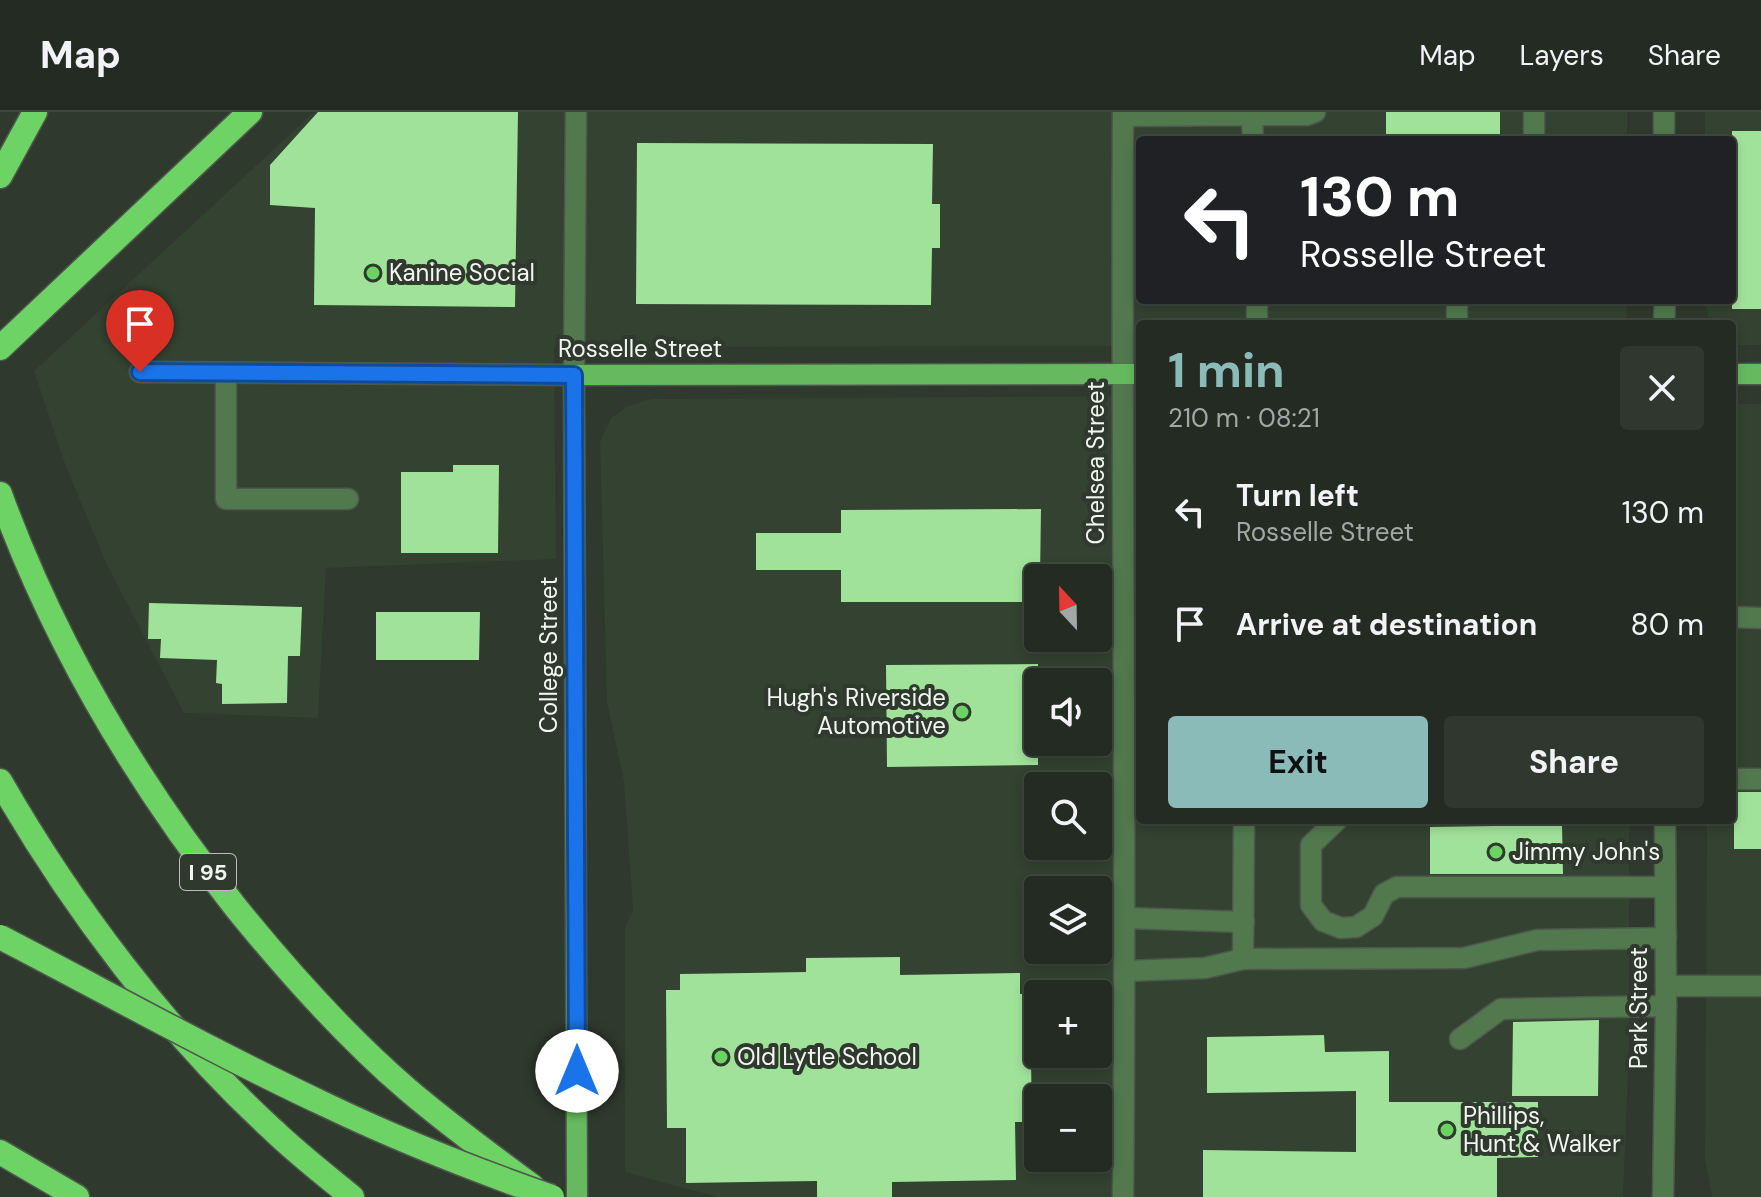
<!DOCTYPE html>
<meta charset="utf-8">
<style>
:root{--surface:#232b22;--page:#2f372f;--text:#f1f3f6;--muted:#a3a7a5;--line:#404740;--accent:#8bbbb9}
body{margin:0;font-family:"DM Sans",sans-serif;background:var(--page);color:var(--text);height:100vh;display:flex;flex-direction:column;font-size:30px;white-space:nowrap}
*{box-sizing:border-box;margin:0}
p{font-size:26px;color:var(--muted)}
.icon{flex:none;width:44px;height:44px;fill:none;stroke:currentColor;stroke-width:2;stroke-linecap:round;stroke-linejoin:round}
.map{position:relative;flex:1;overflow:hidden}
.side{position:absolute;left:1136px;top:208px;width:600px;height:504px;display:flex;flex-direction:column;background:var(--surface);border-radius:8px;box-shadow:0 4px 12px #0003,0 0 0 2px var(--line)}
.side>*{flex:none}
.top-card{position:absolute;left:1136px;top:24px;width:600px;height:168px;border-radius:8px;box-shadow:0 4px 12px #0003,0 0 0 2px var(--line);background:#202124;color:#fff;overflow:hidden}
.needle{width:52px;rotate:338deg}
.fabs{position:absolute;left:1024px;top:452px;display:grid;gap:16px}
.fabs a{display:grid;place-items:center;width:88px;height:88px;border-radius:8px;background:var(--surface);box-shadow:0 4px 12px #0003,0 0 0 2px var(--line);font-size:40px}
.pin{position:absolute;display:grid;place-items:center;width:68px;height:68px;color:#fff;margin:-82px -34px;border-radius:50% 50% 50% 0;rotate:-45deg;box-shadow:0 0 8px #0007}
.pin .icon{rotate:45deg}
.me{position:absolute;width:88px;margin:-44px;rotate:0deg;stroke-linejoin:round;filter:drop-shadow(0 0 6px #0008)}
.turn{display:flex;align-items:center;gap:28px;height:168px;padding:0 32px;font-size:36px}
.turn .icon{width:104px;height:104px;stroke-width:2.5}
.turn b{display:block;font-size:56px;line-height:68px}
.round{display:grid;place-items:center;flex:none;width:84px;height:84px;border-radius:8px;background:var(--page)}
.headline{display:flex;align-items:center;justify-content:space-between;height:136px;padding:0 32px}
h1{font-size:48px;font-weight:700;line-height:60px;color:var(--accent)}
.primary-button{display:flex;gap:16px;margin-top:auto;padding:16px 32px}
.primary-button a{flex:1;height:92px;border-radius:8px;background:var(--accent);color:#111;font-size:32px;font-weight:700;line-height:92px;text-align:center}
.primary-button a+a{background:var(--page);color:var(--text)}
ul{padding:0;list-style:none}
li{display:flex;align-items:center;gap:24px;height:112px;padding:0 32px}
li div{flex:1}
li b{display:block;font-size:30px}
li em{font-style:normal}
header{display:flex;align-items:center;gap:48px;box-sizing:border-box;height:112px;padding:0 40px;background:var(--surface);border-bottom:2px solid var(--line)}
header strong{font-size:38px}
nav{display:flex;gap:44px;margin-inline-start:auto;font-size:28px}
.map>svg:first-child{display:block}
</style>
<header>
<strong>Map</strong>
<nav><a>Map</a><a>Layers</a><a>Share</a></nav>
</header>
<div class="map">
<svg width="1761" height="1085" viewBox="0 0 1761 1085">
<rect width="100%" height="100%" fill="#2f392d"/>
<g fill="#334231" fill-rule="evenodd">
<path d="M 314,0 L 1627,0 L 1627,28 L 1140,28 L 1140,188 L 1627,188 L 1627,212 L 1140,212 L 1140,234 L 554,235 L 556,447 L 326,456 L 318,606 L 184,601 L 106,451 L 65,352 L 34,259 Z"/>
<path d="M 1705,0 L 1761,0 L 1761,233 L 1738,233 L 1732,230 L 1732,212 L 1710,212 L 1705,188 L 1732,188 L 1732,28 L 1705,28 Z"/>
<path d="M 1140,284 L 1140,708 L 1629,708 L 1629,935 L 1623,1085 L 718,1085 L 625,1060 L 625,816 L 633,798 L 624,670 L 607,590 L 600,330 L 611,306 L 628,294 L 651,287 ZM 1038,466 L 1098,466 L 1098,526 L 1038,526 ZM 1038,570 L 1098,570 L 1098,630 L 1038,630 ZM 1038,674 L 1098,674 L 1098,734 L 1038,734 ZM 1038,778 L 1098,778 L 1098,838 L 1038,838 ZM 1038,882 L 1098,882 L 1098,942 L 1038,942 ZM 1038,986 L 1098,986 L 1098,1046 L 1038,1046 Z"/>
<path d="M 1735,292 L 1761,292 L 1761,1085 L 1712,1085 L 1705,1047 L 1707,708 L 1732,708 L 1732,294 Z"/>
</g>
<g fill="#a1e29a">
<path d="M 318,0 L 518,0 L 515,195 L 314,193 L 315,96 L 270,93 L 270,53 Z"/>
<rect x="1386" y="0" width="114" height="28"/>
<rect x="1732" y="19" width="29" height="178"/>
<path d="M 637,31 L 933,32 L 932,92 L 940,92 L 940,136 L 932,136 L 931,193 L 636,192 Z"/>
<path d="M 453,353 L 499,353 L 498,441 L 401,441 L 401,360 L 453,360 Z"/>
<path d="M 1041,397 L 1040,466 L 1038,466 L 1038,490 L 841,490 L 841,458 L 756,458 L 756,421 L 841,421 L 841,398 Z"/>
<path d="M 149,491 L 302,495 L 300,544 L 288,544 L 287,591 L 222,592 L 222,572 L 216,571 L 217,548 L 160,546 L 161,527 L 148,527 Z"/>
<path d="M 376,500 L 480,500 L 479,548 L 376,548 Z"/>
<path d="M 1038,552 L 1038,653 L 887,655 L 886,553 Z"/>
<rect x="1734" y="680" width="27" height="57"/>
<path d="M 1562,713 L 1563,762 L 1430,762 L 1430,715 Z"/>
<path d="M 900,845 L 900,863 L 1020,861 L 1020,882 L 1030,882 L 1032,1010 L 1015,1010 L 1016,1068 L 892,1070 L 892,1085 L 817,1085 L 817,1069 L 686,1071 L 686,1016 L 667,1016 L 666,878 L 680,878 L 680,862 L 806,860 L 806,846 Z"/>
<path d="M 1599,908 L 1598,984 L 1512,984 L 1513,910 Z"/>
<path d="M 1324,923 L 1325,940 L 1389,939 L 1389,990 L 1538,990 L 1538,1045 L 1497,1046 L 1497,1085 L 1203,1085 L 1203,1038 L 1356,1040 L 1356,979 L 1207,981 L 1207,925 Z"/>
</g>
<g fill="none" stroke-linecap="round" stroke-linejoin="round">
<g stroke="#4e574c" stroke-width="23">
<g id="minor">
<path d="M 1123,0 C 1121,362 1127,723 1123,1085"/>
<path d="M 1252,0 L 1252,3 L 1307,3 L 1315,0"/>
<path d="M 1664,0 L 1664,28"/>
<path d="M 1123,4 L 1252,3 L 1253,28"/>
<path d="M 1534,28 L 1534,0"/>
<path d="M 1457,188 L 1457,212"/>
<path d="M 1257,212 L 1257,188"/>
<path d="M 1664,212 L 1665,188"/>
<path d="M 140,260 L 574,263 L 576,0"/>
<path d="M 226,261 L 226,387 L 348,387"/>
<path d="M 1732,505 L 1761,506"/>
<path d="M 1732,667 L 1761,667"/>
<path d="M 1337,708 L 1311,733 L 1311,793 L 1323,809 L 1341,816 L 1356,815 L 1373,804 L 1384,782 L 1397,775 L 1665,775"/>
<path d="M 1126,806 L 1244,810"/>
<path d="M 1243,847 L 1244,708"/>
<path d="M 1126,859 L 1205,856 L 1243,847 L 1464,846 L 1537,828 L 1666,826"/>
<path d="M 1666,874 L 1761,874"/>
<path d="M 1460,927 L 1501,897 L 1666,894"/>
<path d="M 1663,1085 L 1666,894 L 1665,708"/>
</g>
</g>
<g stroke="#4e574c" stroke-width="23">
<g id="major">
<path d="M 1732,262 L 1761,262"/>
<path d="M 577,1085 L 574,263 L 1140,262"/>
</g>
</g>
<g stroke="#4e574c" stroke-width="27">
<g id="highway">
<path d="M 0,64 L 35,0"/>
<path d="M 0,236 L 250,0"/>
<path d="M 0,382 C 55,533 137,671 237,797 C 289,861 345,924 408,978 C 448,1012 490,1043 532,1074"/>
<path d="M 0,669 C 71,793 167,921 273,1018 C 298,1042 325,1063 352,1085"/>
<path d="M 0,1040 L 77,1085"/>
</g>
</g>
<use href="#minor" stroke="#51794d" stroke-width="20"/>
<use href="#major" stroke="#66b95e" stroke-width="20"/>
<use href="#highway" stroke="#6dd364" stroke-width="24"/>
<g stroke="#4e574c" stroke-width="27" stroke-linecap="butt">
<path id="highway-bridge" d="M 0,825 C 108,881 215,941 326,993 C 399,1028 475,1058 552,1085"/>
</g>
<use href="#highway-bridge" stroke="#6dd364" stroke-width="24"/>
</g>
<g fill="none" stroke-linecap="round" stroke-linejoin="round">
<g stroke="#114b97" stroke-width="20">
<path id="route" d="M 140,260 L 574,263 L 577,959"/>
</g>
<use href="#route" stroke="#1a73e8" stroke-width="14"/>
</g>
<g fill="#6bd362" stroke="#2f392d" stroke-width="3">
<circle cx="373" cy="161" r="8"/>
<circle cx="962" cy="600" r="8"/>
<circle cx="1496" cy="740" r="8"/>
<circle cx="721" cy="945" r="8"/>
<circle cx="1447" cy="1018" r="8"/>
</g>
<g text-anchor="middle" stroke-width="8" stroke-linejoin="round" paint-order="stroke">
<rect fill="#2f392d" stroke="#b6beb5" stroke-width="2" x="180" y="742" width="56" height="36" rx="6"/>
<g font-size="22" font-weight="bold" fill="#f0f7ef">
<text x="208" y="768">I 95</text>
</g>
<g font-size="24" fill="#f0f7ef" stroke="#2f392d" text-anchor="start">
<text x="389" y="169">Kanine Social</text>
<text x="946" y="594" text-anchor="end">Hugh's Riverside<tspan x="946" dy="28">Automotive</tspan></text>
<text x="1512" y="748">Jimmy John's</text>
<text x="737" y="953">Old Lytle School</text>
<text x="1463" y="1012">Phillips,<tspan x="1463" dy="28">Hunt &amp; Walker</tspan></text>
</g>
<g font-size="24" fill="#f0f7ef" stroke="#2f392d">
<text x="640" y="245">Rosselle Street</text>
<text transform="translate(1096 351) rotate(-90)" y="8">Chelsea Street</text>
<text transform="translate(549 543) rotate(-90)" y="8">College Street</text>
<text transform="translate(1639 896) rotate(-90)" y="8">Park Street</text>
</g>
</g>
</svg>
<div class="fabs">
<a><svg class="needle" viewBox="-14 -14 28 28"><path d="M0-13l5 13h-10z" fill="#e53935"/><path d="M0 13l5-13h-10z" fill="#a3a7a5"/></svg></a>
<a><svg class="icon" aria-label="sound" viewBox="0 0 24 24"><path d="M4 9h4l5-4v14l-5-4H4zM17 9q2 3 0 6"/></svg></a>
<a><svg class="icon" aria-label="search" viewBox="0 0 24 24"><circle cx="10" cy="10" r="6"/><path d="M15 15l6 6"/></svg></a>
<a><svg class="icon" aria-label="layers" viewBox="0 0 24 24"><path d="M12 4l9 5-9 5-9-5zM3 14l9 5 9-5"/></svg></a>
<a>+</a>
<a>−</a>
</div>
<div class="pin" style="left:140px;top:260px;background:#d93025"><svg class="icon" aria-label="arrive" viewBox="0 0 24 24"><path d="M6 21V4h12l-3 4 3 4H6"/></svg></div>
<svg class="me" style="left:577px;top:959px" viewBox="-20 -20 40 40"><circle r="19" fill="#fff"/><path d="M0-13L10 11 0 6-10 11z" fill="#1a73e8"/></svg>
<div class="top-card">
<div class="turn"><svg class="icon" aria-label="left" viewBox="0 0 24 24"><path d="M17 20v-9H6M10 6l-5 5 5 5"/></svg><div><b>130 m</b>Rosselle Street</div></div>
</div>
<section class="side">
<div class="headline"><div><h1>1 min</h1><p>210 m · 08:21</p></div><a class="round"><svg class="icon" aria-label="close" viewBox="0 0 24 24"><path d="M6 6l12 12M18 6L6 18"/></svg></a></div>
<ul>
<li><svg class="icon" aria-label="left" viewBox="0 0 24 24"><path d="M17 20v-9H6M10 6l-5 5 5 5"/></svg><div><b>Turn left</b><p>Rosselle Street</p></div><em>130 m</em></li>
<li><svg class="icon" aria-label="arrive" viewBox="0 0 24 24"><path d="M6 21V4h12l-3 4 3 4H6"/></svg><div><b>Arrive at destination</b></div><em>80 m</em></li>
</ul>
<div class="primary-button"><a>Exit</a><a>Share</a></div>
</section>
</div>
